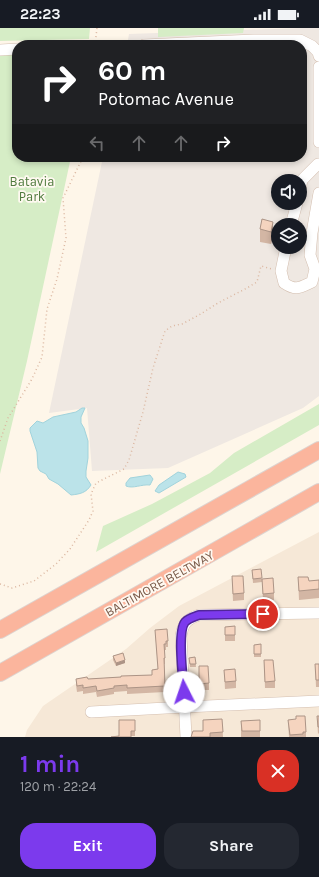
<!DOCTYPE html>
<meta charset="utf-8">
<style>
:root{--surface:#171b24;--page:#242831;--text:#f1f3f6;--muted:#9ea1a6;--accent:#7c3aed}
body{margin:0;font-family:Karla,sans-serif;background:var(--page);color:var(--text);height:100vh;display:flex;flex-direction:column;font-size:15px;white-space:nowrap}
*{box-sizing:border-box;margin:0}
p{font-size:13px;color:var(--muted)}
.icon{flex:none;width:22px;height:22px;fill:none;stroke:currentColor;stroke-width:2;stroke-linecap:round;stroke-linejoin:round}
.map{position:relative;height:709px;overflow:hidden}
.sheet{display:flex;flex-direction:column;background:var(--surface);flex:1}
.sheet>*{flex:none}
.top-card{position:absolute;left:12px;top:12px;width:295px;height:122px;border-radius:16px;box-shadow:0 2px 6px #0003;background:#202124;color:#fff;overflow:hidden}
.buttons{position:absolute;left:271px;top:146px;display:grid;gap:8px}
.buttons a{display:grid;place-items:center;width:36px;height:36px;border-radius:50%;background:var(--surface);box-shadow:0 2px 6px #0003;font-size:20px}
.pin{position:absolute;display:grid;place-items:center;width:34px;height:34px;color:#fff;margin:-17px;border:2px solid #fff;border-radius:50%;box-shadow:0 1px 4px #0007}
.me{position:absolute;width:44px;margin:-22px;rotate:356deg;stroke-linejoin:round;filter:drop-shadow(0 0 3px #0008)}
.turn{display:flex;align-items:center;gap:14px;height:84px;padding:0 20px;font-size:18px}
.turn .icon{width:52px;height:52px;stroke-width:2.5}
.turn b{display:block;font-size:28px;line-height:34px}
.lanes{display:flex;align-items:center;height:38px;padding:0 20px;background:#0003;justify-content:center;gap:20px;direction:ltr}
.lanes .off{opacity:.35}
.round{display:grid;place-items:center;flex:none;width:42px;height:42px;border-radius:16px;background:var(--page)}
.headline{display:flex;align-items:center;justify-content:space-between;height:68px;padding:0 20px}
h1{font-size:24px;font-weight:700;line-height:30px;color:var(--accent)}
.action{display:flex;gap:8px;margin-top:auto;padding:8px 20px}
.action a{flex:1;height:46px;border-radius:16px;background:var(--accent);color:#fff;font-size:16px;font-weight:700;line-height:46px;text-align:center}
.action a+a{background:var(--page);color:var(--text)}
.status{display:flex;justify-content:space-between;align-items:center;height:28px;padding:0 20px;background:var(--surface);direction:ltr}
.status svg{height:11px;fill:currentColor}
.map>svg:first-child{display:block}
</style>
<div class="status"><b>22:23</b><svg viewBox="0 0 49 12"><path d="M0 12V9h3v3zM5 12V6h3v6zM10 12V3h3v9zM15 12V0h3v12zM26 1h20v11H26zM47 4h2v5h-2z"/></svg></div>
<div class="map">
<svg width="319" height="709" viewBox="0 0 319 709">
<rect width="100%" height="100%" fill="#fef6e9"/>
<path fill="#f6e8d7" d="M 319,504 L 319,709 L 25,709 L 27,702 L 43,678 L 126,621 L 150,600 L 179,578 Z"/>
<path fill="#efe8e2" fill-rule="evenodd" d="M 303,0 L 319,0 L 319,368 L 303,380 L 168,440 L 92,443 L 87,380 L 49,385 L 103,129 L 302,129 L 302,17 L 127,17 L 129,6 ZM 278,153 L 300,153 L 300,175 L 278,175 ZM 278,197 L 300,197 L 300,219 L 278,219 Z"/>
<g fill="#d6edc6">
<path d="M 0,0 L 90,0 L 89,11 L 0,13 Z"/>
<path d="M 158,0 L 244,0 L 243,5 L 158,9 Z"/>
<path d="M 17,25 L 17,129 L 71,129 L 27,333 L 0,446 L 0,26 Z"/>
<path d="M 319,376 L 319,397 L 96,524 L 103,498 L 152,476 L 210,445 L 234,425 Z"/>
</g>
<g fill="#bbe3e9" stroke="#a1d3dc">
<path d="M 82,380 L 85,380 L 81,389 L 81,395 L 84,400 L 88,413 L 88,430 L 86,443 L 86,449 L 91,457 C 86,465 80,466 71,467 L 58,456 L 49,451 L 46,446 L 40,443 L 38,440 L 37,424 L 30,403 L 30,400 L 37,393 L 43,395 L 53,389 L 76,384 Z"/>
<path d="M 178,444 L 185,446 L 186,449 L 159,465 L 155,463 L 159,457 Z"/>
<path d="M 150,447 L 153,451 L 150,457 C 142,456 133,461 126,458 L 126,455 L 130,450 Z"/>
</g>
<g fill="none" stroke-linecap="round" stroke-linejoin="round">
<g stroke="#d4bfb0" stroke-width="12">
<g id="minor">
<path d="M 144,17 L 254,12 L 300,12 L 312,18 L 318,24 L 319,28"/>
<path d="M 0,22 L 17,21"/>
<path d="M 319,39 L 319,114"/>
<path d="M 300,162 L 302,152 L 318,136"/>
<path d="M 291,197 L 297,175"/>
<path d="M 286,219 L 281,243 L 284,255 C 296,263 299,260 312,254 L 315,241 L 310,227 L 312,205 L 319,165"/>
<path d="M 91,684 L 185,679 L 319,673"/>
<path d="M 186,709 L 181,608 C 183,595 187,591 199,587 L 319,585"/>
</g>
</g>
<g stroke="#ddd4d0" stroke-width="18">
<g id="highway">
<path d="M 0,602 L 319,422"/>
<path d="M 0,645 L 319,464"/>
</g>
</g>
<g stroke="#dbb7a1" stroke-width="1.5" stroke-dasharray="1 3" stroke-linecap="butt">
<path d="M 95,17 L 97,0"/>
<path d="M 0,413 L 8,390 L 32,351 L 42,329 L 47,281 L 57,251 L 66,210 L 63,170 L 83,129"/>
<path d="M 0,556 L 12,560 L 34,553 L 56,536 L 70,521 L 89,492 L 93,483 L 91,466 L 96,455 L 124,441 L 129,432 L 143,384 L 153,340 L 165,303 L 172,298 L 182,296 L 199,287 L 218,275 L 247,260 L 257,254 L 261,238 L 272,241"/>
</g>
<use href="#minor" stroke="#fff" stroke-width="11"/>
<use href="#highway" stroke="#fbb59d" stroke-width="16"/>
</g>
<g fill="#d3b6a4">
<path d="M 262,191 L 273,206 L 271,216 L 260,214 L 260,201 Z"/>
<path d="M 252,542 L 262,551 L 274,565 L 274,572 L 263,572 L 262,554 L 253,555 Z"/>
<path d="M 232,548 L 244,565 L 244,572 L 233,573 Z"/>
<path d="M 298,549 L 309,553 L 319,552 L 319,570 L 299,572 Z"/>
<path d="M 235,598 L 235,613 L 225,613 L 225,599 Z"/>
<path d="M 155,602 L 168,613 L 168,619 L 166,619 L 166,622 L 165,622 L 165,636 L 164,636 L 165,664 L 127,666 L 127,663 L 114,664 L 114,666 L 97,669 L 96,664 L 83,666 L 83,663 L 77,664 L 76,657 L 76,651 L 88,651 L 152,647 L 158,641 Z"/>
<path d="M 261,616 L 261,629 L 254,629 L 254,617 Z"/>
<path d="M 113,628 L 125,635 L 116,638 L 113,632 Z"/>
<path d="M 195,629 L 196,639 L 190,639 L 189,630 Z"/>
<path d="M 264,632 L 275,653 L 275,660 L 265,660 Z"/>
<path d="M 315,636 L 319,636 L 319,659 L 316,659 Z"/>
<path d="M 199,638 L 209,655 L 209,662 L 199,662 Z"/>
<path d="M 224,642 L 236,653 L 236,660 L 225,661 Z"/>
<path d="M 317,688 L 319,688 L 319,705 L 318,706 Z"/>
<path d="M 222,691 L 223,709 L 191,709 L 203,703 Z"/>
<path d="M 135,692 L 135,708 L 119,708 Z"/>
<path d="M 288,692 L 306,704 L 306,709 L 289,709 Z"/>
<path d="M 241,693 L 260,703 L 260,709 L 241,709 Z"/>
</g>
<g fill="#ac9486">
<path d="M 273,194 L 273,206 L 271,216 L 271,204 Z"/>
<path d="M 125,632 L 125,635 L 116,638 L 116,635 Z"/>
</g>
<g fill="#f5d4bf" stroke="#ac9486">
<path d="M 262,191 L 273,194 L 271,204 L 260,201 Z"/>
<path d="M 261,541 L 262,550 L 253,551 L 252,542 Z"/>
<path d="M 232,548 L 243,548 L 244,565 L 233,566 Z"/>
<path d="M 298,549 L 308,549 L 309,553 L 319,552 L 319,561 L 299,563 Z"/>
<path d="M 273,550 L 274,565 L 263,566 L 262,551 Z"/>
<path d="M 235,598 L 235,607 L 225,607 L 225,599 Z"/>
<path d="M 167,601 L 168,613 L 166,613 L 166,616 L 164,616 L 165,630 L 164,630 L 165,658 L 127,660 L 127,657 L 114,658 L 114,660 L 97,663 L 96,658 L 83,660 L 83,657 L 77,658 L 76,651 L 87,649 L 88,651 L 121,649 L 121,648 L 152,647 L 152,642 L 158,641 L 155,602 Z"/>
<path d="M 261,616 L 261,626 L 254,626 L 254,617 Z"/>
<path d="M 123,625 L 125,632 L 116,635 L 113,628 Z"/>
<path d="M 195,629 L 196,636 L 190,636 L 189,630 Z"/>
<path d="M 264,632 L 273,632 L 275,653 L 265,654 Z"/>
<path d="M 315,636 L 319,636 L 319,652 L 316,652 Z"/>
<path d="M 199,638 L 208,638 L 209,655 L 199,656 Z"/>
<path d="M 235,641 L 236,653 L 225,654 L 224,642 Z"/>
<path d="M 296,688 L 305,688 L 306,704 L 303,704 L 303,706 L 290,707 L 288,692 L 296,691 Z"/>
<path d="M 317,688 L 319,688 L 319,699 L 318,699 Z"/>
<path d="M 222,691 L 223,704 L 210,705 L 210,709 L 191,709 L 193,703 L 203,703 L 203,692 Z"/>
<path d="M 119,692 L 135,692 L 135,703 L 131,703 L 131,709 L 111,709 L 119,708 Z"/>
<path d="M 260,692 L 260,703 L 242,703 L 241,693 Z"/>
</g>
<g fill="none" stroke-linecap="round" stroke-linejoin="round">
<g stroke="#51269a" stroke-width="10">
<path id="route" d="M 184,664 C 183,650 177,604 185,594 C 189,590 194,589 199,587 L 263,586"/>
</g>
<use href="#route" stroke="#7c3aed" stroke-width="7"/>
</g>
<g text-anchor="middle" stroke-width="3.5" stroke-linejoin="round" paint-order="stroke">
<g font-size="13" fill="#507b3e" stroke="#fff9f1">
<text x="32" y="158">Batavia<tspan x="32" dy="15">Park</tspan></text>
</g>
<g font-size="13" fill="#7b5b4a" stroke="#fff9f1">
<text transform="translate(159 555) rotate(-29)" y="5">BALTIMORE BELTWAY</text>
</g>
</g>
</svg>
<div class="buttons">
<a><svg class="icon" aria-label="sound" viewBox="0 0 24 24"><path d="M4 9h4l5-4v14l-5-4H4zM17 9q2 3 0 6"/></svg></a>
<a><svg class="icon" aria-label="layers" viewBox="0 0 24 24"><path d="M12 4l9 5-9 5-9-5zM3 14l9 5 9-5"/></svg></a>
</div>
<div class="pin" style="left:263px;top:586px;background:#d93025"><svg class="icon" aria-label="arrive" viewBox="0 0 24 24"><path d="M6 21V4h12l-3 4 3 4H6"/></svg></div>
<svg class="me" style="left:184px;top:664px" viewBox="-20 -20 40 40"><circle r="19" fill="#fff"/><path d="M0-13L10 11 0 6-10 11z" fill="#7c3aed"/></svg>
<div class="top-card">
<div class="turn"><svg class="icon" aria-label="right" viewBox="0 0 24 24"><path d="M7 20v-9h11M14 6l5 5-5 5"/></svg><div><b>60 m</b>Potomac Avenue</div></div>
<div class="lanes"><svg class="icon off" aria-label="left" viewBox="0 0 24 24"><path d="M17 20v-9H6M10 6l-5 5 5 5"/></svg><svg class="icon off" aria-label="ahead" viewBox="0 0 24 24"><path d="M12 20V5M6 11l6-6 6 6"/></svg><svg class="icon off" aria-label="ahead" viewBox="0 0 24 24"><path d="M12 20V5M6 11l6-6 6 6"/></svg><svg class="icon" aria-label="right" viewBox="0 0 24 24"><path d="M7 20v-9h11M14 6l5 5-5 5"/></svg></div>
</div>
</div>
<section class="sheet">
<div class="headline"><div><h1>1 min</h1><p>120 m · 22:24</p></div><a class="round" style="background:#d93025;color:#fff"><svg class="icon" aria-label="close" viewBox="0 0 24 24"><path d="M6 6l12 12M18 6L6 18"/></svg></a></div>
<div class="action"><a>Exit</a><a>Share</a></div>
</section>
